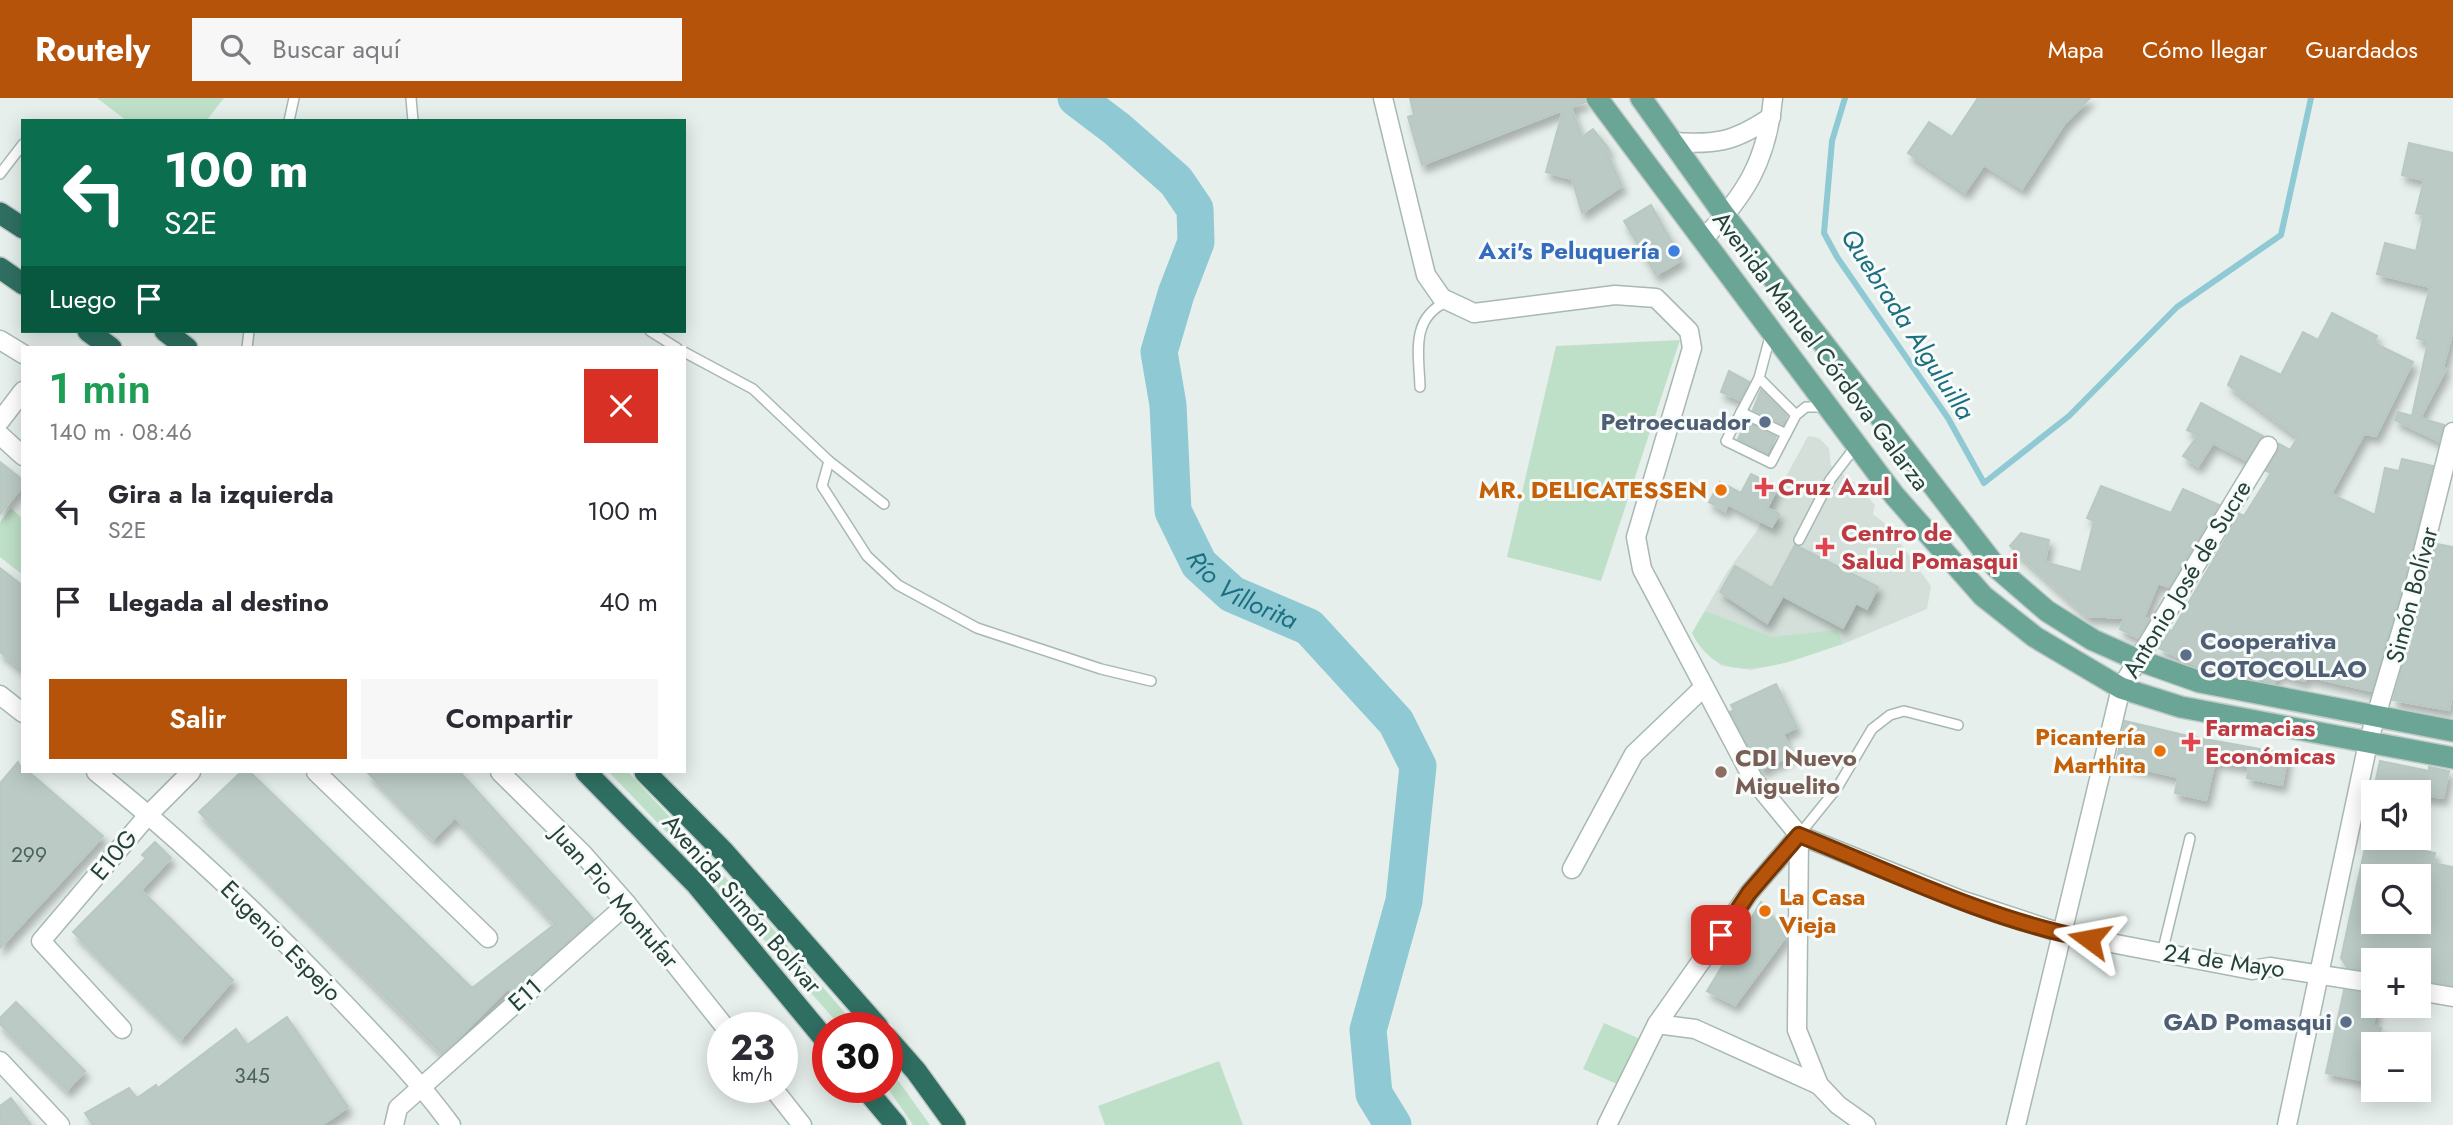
<!DOCTYPE html>
<html lang="es">
<meta charset="utf-8">
<style>
:root{--surface:#fff;--page:#f7f7f7;--text:#2b2b33;--muted:#7c7c81;--accent:#b45309}
body{margin:0;font-family:Jost,sans-serif;background:var(--page);color:var(--text);height:100vh;display:flex;flex-direction:column;font-size:26px;white-space:nowrap}
*{box-sizing:border-box;margin:0}
p{font-size:23px;color:var(--muted)}
.icon{flex:none;width:38px;height:38px;fill:none;stroke:currentColor;stroke-width:2;stroke-linecap:round;stroke-linejoin:round}
.map{position:relative;flex:1;overflow:hidden}
.drawer{position:absolute;left:21px;top:248px;width:665px;height:427px;display:flex;flex-direction:column;background:var(--surface);border-radius:0px;box-shadow:0 4px 18px #0003}
.drawer>*{flex:none}
.top-card{position:absolute;left:21px;top:21px;width:665px;height:214px;border-radius:0px;box-shadow:0 4px 18px #0003;background:#0b6e4f;color:#fff;overflow:hidden}
.controls{position:absolute;left:2361px;top:682px;display:grid;gap:14px}
.controls a{display:grid;place-items:center;width:70px;height:70px;border-radius:0px;background:var(--surface);box-shadow:0 4px 18px #0003;font-size:35px}
.speed{position:absolute;left:707px;top:914px;display:flex;gap:14px;font-size:35px;font-weight:700;text-align:center}
.speed>*{display:grid;place-content:center;width:91px;height:91px;border-radius:50%;background:var(--surface);box-shadow:0 4px 18px #0003;line-height:1}
.speed small{font-size:18px;font-weight:400}
.speed .limit{border:10px solid #d22;background:#fff;color:#111}
.pin{position:absolute;display:grid;place-items:center;width:60px;height:60px;color:#fff;margin:-30px;border-radius:14px;box-shadow:0 4px 10px #0006}
.me{position:absolute;width:77px;margin:-38px;rotate:283deg;stroke-linejoin:round;filter:drop-shadow(0 0 5px #0008)}
.turn{display:flex;align-items:center;gap:24px;height:147px;padding:0 28px;font-size:32px}
.turn .icon{width:91px;height:91px;stroke-width:2.5}
.turn b{display:block;font-size:49px;line-height:60px}
.then{display:flex;align-items:center;height:66px;padding:0 28px;background:#0003;gap:14px;font-size:26px}
.round{display:grid;place-items:center;flex:none;width:74px;height:74px;border-radius:0px;background:var(--page)}
.headline{display:flex;align-items:center;justify-content:space-between;height:119px;padding:0 28px}
h1{font-size:42px;font-weight:600;line-height:52px;color:#1e9e55}
.primary-button{display:flex;gap:14px;margin-top:auto;padding:14px 28px}
.primary-button a{flex:1;height:80px;border-radius:0px;background:var(--accent);color:#fff;font-size:28px;font-weight:600;line-height:80px;text-align:center}
.primary-button a+a{background:var(--page);color:var(--text)}
ul{padding:0;list-style:none}
li{display:flex;align-items:center;gap:21px;height:91px;padding:0 28px}
li div{flex:1}
li b{display:block;font-size:26px}
li em{font-style:normal}
header{display:flex;align-items:center;gap:42px;box-sizing:border-box;height:98px;padding:0 35px;background:var(--accent);color:#fff}
header strong{font-size:33px}
nav{display:flex;gap:38px;margin-inline-start:auto;font-size:24px}
.search{width:490px;height:63px;background:var(--page);display:flex;align-items:center;gap:18px;box-sizing:border-box;padding:0 24px;border-radius:0px;color:var(--muted);font-size:26px}
.map>svg:first-child{display:block}
</style>
<header>
<strong>Routely</strong>
<div class="search"><svg class="icon" aria-label="search" viewBox="0 0 24 24"><circle cx="10" cy="10" r="6"/><path d="M15 15l6 6"/></svg>Buscar aquí</div>
<nav><a>Mapa</a><a>Cómo llegar</a><a>Guardados</a></nav>
</header>
<div class="map">
<svg width="2453" height="1027" viewBox="0 0 2453 1027">
<defs>
<filter id="shadow"><feDropShadow dx="4" dy="7" stdDeviation="3.5" flood-color="#0004"/></filter>
</defs>
<rect width="100%" height="100%" fill="#e6efeb"/>
<path fill="#d4dfda" d="M 1808,338 L 1819,340 L 1829,350 L 1831,368 L 1858,387 L 1875,407 L 1873,416 L 1888,428 L 1931,488 L 1927,511 L 1843,546 L 1791,561 L 1752,572 L 1722,568 L 1709,558 L 1692,535 L 1727,474 L 1756,434 Z"/>
<g fill="#bfe0c8">
<path d="M 97,0 L 224,0 L 206,23 L 127,23 Z"/>
<path d="M 1680,242 L 1601,483 L 1507,459 L 1556,248 Z"/>
<path d="M 11,410 L 23,421 L 23,477 L 0,459 L 0,424 Z"/>
<path d="M 1705,513 L 1772,539 L 1837,532 L 1843,546 C 1794,561 1722,598 1692,535 Z"/>
<path d="M 609,674 L 628,674 L 632,678 L 774,832 L 857,929 L 841,929 L 698,767 Z"/>
<path d="M 1604,925 L 1640,941 L 1619,987 L 1583,971 Z"/>
<path d="M 1219,963 L 1243,1027 L 1105,1027 L 1098,1008 Z"/>
<path d="M 887,967 L 930,1027 L 913,1027 L 887,989 Z"/>
</g>
<g fill="none" stroke-linecap="round" stroke-linejoin="round">
<path stroke="#8ec9d4" stroke-width="6" d="M 1845,0 L 1832,43 L 1824,135 L 1837,159 L 1948,320 L 1984,385 L 2069,318 L 2177,209 L 2281,137 L 2311,0"/>
<path stroke="#8ec9d4" stroke-width="37" id="s1" d="M 1076,0 L 1117,31 L 1176,83 L 1195,111 L 1196,144 L 1176,196 L 1159,254 L 1168,307 L 1173,413 L 1199,466 L 1232,496 L 1309,529 L 1396,624 L 1418,668 L 1404,803 L 1368,932 L 1374,996 L 1393,1027"/>
</g>
<g fill="#bbcac4" stroke="#b8c9c2" stroke-width="2" fill-rule="evenodd" filter="url(#shadow)">
<path d="M 1410,0 L 1584,0 L 1585,4 L 1571,9 L 1582,39 L 1593,31 L 1609,51 L 1606,53 L 1622,88 L 1582,115 L 1572,81 L 1546,74 L 1563,12 L 1422,67 L 1408,19 L 1414,17 Z"/>
<path d="M 1978,0 L 2090,0 L 2065,25 L 2022,91 L 1984,67 L 1965,94 L 1908,55 L 1929,24 L 1952,39 Z"/>
<path d="M 2409,45 L 2453,55 L 2453,231 L 2443,270 L 2446,271 L 2420,320 L 2444,327 L 2439,343 L 2395,322 L 2398,314 L 2412,318 L 2428,244 L 2417,240 L 2430,189 L 2377,176 L 2385,145 L 2416,153 L 2424,117 L 2416,115 L 2424,82 L 2402,77 Z"/>
<path d="M 1651,107 L 1682,162 L 1656,177 L 1624,123 Z"/>
<path d="M 2332,215 L 2377,238 L 2374,245 L 2413,264 L 2376,338 L 2364,336 L 2331,396 L 2375,417 L 2385,370 L 2399,373 L 2402,361 L 2433,368 L 2403,487 L 2372,593 L 2307,578 L 2305,583 L 2278,575 L 2274,585 L 2211,565 L 2206,572 L 2159,550 L 2170,532 L 2172,533 L 2240,416 L 2244,418 L 2271,375 L 2266,373 L 2279,346 L 2290,352 L 2298,339 L 2228,287 L 2241,258 L 2281,277 L 2303,234 L 2318,242 Z"/>
<path d="M 1729,273 L 1749,284 L 1740,302 L 1721,294 Z"/>
<path d="M 1761,292 L 1787,318 L 1782,326 L 1753,312 Z"/>
<path d="M 2201,305 L 2263,338 L 2246,362 L 2213,345 L 2198,368 L 2183,358 L 2198,337 L 2187,332 Z"/>
<path d="M 1746,324 L 1776,339 L 1767,355 L 1738,341 Z"/>
<path d="M 0,364 L 23,382 L 23,388 L 0,416 Z"/>
<path d="M 1751,376 L 1777,389 L 1767,410 L 1779,416 L 1772,429 L 1728,406 L 1725,413 L 1709,404 L 1720,384 L 1741,395 Z"/>
<path d="M 2101,388 L 2171,415 L 2183,391 L 2219,407 L 2169,489 L 2158,485 L 2144,519 L 2149,522 L 2138,540 L 2120,531 L 2124,520 L 2087,518 L 2010,448 L 2021,435 L 2049,442 L 2045,464 L 2081,474 L 2094,423 L 2087,420 Z"/>
<path d="M 2437,446 L 2453,449 L 2453,592 L 2449,612 L 2393,602 Z"/>
<path d="M 1795,447 L 1878,489 L 1867,511 L 1856,505 L 1843,530 L 1783,498 L 1767,525 L 1720,494 L 1735,468 L 1772,490 Z"/>
<path d="M 0,470 L 23,488 L 23,572 L 0,554 Z"/>
<path d="M 1776,586 L 1797,629 L 1783,636 L 1792,657 L 1761,672 L 1730,614 L 1734,612 L 1731,607 Z"/>
<path d="M 2125,623 L 2188,638 L 2288,656 L 2282,687 L 2247,680 L 2249,668 L 2215,663 L 2206,702 L 2175,695 L 2178,679 L 2116,665 Z"/>
<path d="M 2380,663 L 2429,673 L 2429,669 L 2449,673 L 2443,700 L 2374,691 Z"/>
<path d="M 18,664 L 23,674 L 29,674 L 103,738 L 0,850 L 0,685 Z"/>
<path d="M 241,674 L 250,674 L 472,890 L 555,826 L 455,719 L 433,741 L 367,674 L 460,674 L 593,821 L 511,894 L 508,890 L 442,956 L 199,714 Z"/>
<path d="M 2367,741 L 2435,755 L 2433,765 L 2453,769 L 2453,887 L 2418,882 L 2418,863 L 2373,863 L 2373,873 L 2347,869 L 2341,860 ZM 2373,779 L 2418,779 L 2418,824 L 2373,824 Z"/>
<path d="M 155,744 L 171,760 L 141,792 L 233,882 L 181,941 L 73,834 L 146,760 L 142,757 Z"/>
<path d="M 1761,804 L 1787,837 L 1735,907 L 1707,893 Z"/>
<path d="M 2344,892 L 2373,896 L 2373,908 L 2377,908 L 2373,928 L 2381,930 L 2377,947 L 2373,947 L 2373,954 L 2368,953 L 2362,982 L 2326,975 Z"/>
<path d="M 16,904 L 85,973 L 67,992 L 0,926 L 0,920 Z"/>
<path d="M 287,919 L 348,1009 L 322,1027 L 93,1027 L 85,1015 L 129,990 L 137,1000 L 156,987 L 158,990 L 236,931 L 247,947 Z"/>
<path d="M 11,1000 L 31,1027 L 0,1027 L 0,1008 Z"/>
</g>
<g fill="none" stroke-linecap="round" stroke-linejoin="round">
<g stroke="#a8b8b2" stroke-width="12">
<g id="lane">
<path d="M 411,0 L 413,23"/>
<path d="M 289,23 L 294,0"/>
<path d="M 0,76 L 23,46"/>
<path d="M 650,233 L 677,250"/>
<path d="M 1771,235 L 1759,280 L 1726,343 L 1771,365 L 1796,317 L 1806,309 L 1827,309"/>
<path d="M 247,250 L 249,233"/>
<path d="M 684,254 L 753,291 L 829,363 L 884,406"/>
<path d="M 1759,280 L 1796,317"/>
<path d="M 1420,289 C 1419,256 1410,221 1446,204"/>
<path d="M 1741,314 L 1786,336"/>
<path d="M 829,363 L 822,388 L 867,458 L 898,487 L 977,530 L 1101,571 L 1151,583"/>
<path d="M 1799,442 L 1830,382 L 1856,348"/>
<path d="M 1799,737 L 1837,690 L 1872,631 L 1890,617 L 1904,613 L 1958,627"/>
<path d="M 2162,855 L 2190,740"/>
</g>
</g>
<g stroke="#a8b8b2" stroke-width="21">
<g id="street">
<path d="M 1383,0 L 1426,177 L 1442,200 L 1474,215 L 1615,197 L 1656,200 L 1689,233 L 1692,250 L 1636,439 L 1642,471 L 1753,681 L 1799,737 L 1797,932 L 1819,987 L 1838,1007 L 1866,1027"/>
<path d="M 1672,44 C 1716,47 1734,44 1771,19"/>
<path d="M 1703,141 C 1746,97 1767,62 1773,0"/>
<path d="M 0,242 L 23,256"/>
<path d="M 0,323 L 23,293"/>
<path d="M 0,337 L 23,358"/>
<path d="M 0,597 L 23,615"/>
<path d="M 96,674 C 184,744 265,822 342,903 C 380,943 418,982 451,1027"/>
<path d="M 316,674 L 488,840"/>
<path d="M 500,674 L 583,756 L 627,806 L 725,929"/>
<path d="M 1799,737 L 1961,802 L 2064,836 L 2252,872 L 2270,869 L 2373,885"/>
<path d="M 1572,771 L 1634,656 L 1704,589"/>
<path d="M 2418,893 L 2453,899"/>
<path d="M 1657,926 L 1695,931 L 1819,987"/>
<path d="M 122,931 L 41,843 L 149,716 L 191,674"/>
<path d="M 0,963 L 60,1027"/>
<path d="M 772,989 L 802,1027"/>
<path d="M 394,1027 L 398,1010 L 627,806"/>
<path d="M 1607,1027 L 1657,926 L 1749,795 L 1799,737"/>
<path d="M 2016,1027 L 2121,590 L 2268,348"/>
<path d="M 2287,1027 L 2368,645 L 2414,490 L 2453,334"/>
</g>
</g>
<g stroke="#c2cac8" stroke-width="24">
<g id="primary">
<path d="M 1597,0 L 1894,397 L 1983,498 L 2035,539 L 2121,590 L 2181,609 L 2453,660"/>
<path d="M 1641,0 L 1725,118 L 1996,469 L 2047,513 L 2093,542 L 2138,562 L 2200,584 L 2453,633"/>
</g>
</g>
<g stroke="#c2cac8" stroke-width="24">
<g id="highway">
<path d="M 0,115 L 23,130"/>
<path d="M 0,170 L 23,186"/>
<path d="M 88,233 L 111,250"/>
<path d="M 165,233 L 187,250"/>
<path d="M 586,674 L 697,787 L 828,945"/>
<path d="M 645,674 L 724,754 L 878,929"/>
<path d="M 887,940 L 916,973 L 955,1027"/>
<path d="M 864,989 L 896,1027"/>
</g>
</g>
<use href="#lane" stroke="#fff" stroke-width="9"/>
<use href="#street" stroke="#fff" stroke-width="18"/>
<use href="#primary" stroke="#6aa596" stroke-width="21"/>
<use href="#highway" stroke="#2f6f62" stroke-width="21"/>
</g>
<g fill="none" stroke-linecap="round" stroke-linejoin="round">
<g stroke="#753606" stroke-width="18">
<path id="route" d="M 1721,837 L 1749,795 L 1799,737 C 1891,774 1991,823 2089,841"/>
</g>
<use href="#route" stroke="#b45309" stroke-width="12"/>
</g>
<circle fill="#3f7fe0" stroke="#f7fbf9" stroke-width="2.5" cx="1674" cy="153" r="7"/>
<g fill="#5c6f8a" stroke="#f7fbf9" stroke-width="2.5">
<circle cx="1765" cy="324" r="7"/>
<circle cx="2186" cy="557" r="7"/>
<circle cx="2346" cy="924" r="7"/>
</g>
<g fill="#e0444e" stroke="#f7fbf9" stroke-width="2.5">
<path d="M1760.5 378.5h7v7h7v7h-7v7h-7v-7h-7v-7h7z"/>
<path d="M1821.5 438.5h7v7h7v7h-7v7h-7v-7h-7v-7h7z"/>
<path d="M2187.5 633.5h7v7h7v7h-7v7h-7v-7h-7v-7h7z"/>
</g>
<g fill="#e8710a" stroke="#f7fbf9" stroke-width="2.5">
<circle cx="1721" cy="392" r="7"/>
<circle cx="2160" cy="653" r="7"/>
<circle cx="1765" cy="813" r="7"/>
</g>
<circle fill="#8d6e63" stroke="#f7fbf9" stroke-width="2.5" cx="1721" cy="674" r="7"/>
<g text-anchor="middle" stroke-width="6" stroke-linejoin="round" paint-order="stroke">
<g font-size="21" fill="#4a645c">
<text x="29" y="764">299</text>
<text x="252" y="985">345</text>
</g>
<g font-size="24" font-weight="bold" fill="#366cbe" stroke="#f7fbf9" text-anchor="end">
<text x="1660" y="161">Axi's Peluquería</text>
</g>
<g font-size="24" fill="#24423a" stroke="#f7fbf9">
<text transform="translate(1821 253) rotate(53)" y="8">Avenida Manuel Córdova Galarza</text>
<text transform="translate(2187 481) rotate(-59)" y="8">Antonio José de Sucre</text>
<text transform="translate(2412 497) rotate(-75)" y="8">Simón Bolívar</text>
<text transform="translate(114 757) rotate(-50)" y="8">E10G</text>
<text transform="translate(615 799) rotate(49)" y="8">Juan Pio Montufar</text>
<text transform="translate(742 806) rotate(49)" y="8">Avenida Simón Bolívar</text>
<text transform="translate(281 843) rotate(45)" y="8">Eugenio Espejo</text>
<text transform="translate(2224 863) rotate(8)" y="8">24 de Mayo</text>
<text transform="translate(525 897) rotate(-42)" y="8">E11</text>
</g>
<g font-size="24" font-weight="bold" fill="#4e5e75" stroke="#f7fbf9" text-anchor="end">
<text x="1751" y="332">Petroecuador</text>
<text x="2200" y="551" text-anchor="start">Cooperativa<tspan x="2200" dy="28">COTOCOLLAO</tspan></text>
<text x="2332" y="932">GAD Pomasqui</text>
</g>
<g font-size="24" font-weight="bold" fill="#be3a42" stroke="#f7fbf9" text-anchor="start">
<text x="1778" y="397">Cruz Azul</text>
<text x="1841" y="443">Centro de<tspan x="1841" dy="28">Salud Pomasqui</tspan></text>
<text x="2205" y="638">Farmacias<tspan x="2205" dy="28">Económicas</tspan></text>
</g>
<g font-size="24" font-weight="bold" fill="#c56008" stroke="#f7fbf9" text-anchor="end">
<text x="1707" y="400">MR. DELICATESSEN</text>
<text x="2146" y="647">Picantería<tspan x="2146" dy="28">Marthita</tspan></text>
<text x="1779" y="807" text-anchor="start">La Casa<tspan x="1779" dy="28">Vieja</tspan></text>
</g>
<g font-size="24" font-weight="bold" fill="#785e54" stroke="#f7fbf9" text-anchor="start">
<text x="1735" y="668">CDI Nuevo<tspan x="1735" dy="28">Miguelito</tspan></text>
</g>
<g font-size="26" font-style="italic" fill="#1c6f80" stroke="#f7fbf9">
<text transform="translate(1908 226) rotate(57)" y="9">Quebrada Alguluilla</text>
<text dy="9" stroke="none"><textPath href="#s1" startOffset="583">Río Villorita</textPath></text>
</g>
</g>
</svg>
<div class="controls">
<a><svg class="icon" aria-label="sound" viewBox="0 0 24 24"><path d="M4 9h4l5-4v14l-5-4H4zM17 9q2 3 0 6"/></svg></a>
<a><svg class="icon" aria-label="search" viewBox="0 0 24 24"><circle cx="10" cy="10" r="6"/><path d="M15 15l6 6"/></svg></a>
<a>+</a>
<a>−</a>
</div>
<div class="speed"><div>23<small>km/h</small></div><div class="limit">30</div></div>
<div class="pin" style="left:1721px;top:837px;background:#d93025"><svg class="icon" aria-label="arrive" viewBox="0 0 24 24"><path d="M6 21V4h12l-3 4 3 4H6"/></svg></div>
<svg class="me" style="left:2089px;top:841px" viewBox="-20 -20 40 40"><path d="M0-17L14 15 0 8-14 15z" fill="#b45309" stroke="#fff" stroke-width="4"/></svg>
<div class="top-card">
<div class="turn"><svg class="icon" aria-label="left" viewBox="0 0 24 24"><path d="M17 20v-9H6M10 6l-5 5 5 5"/></svg><div><b>100 m</b>S2E</div></div>
<div class="then">Luego<svg class="icon" aria-label="arrive" viewBox="0 0 24 24"><path d="M6 21V4h12l-3 4 3 4H6"/></svg></div>
</div>
<section class="drawer">
<div class="headline"><div><h1>1 min</h1><p>140 m · 08:46</p></div><a class="round" style="background:#d93025;color:#fff"><svg class="icon" aria-label="close" viewBox="0 0 24 24"><path d="M6 6l12 12M18 6L6 18"/></svg></a></div>
<ul>
<li><svg class="icon" aria-label="left" viewBox="0 0 24 24"><path d="M17 20v-9H6M10 6l-5 5 5 5"/></svg><div><b>Gira a la izquierda</b><p>S2E</p></div><em>100 m</em></li>
<li><svg class="icon" aria-label="arrive" viewBox="0 0 24 24"><path d="M6 21V4h12l-3 4 3 4H6"/></svg><div><b>Llegada al destino</b></div><em>40 m</em></li>
</ul>
<div class="primary-button"><a>Salir</a><a>Compartir</a></div>
</section>
</div>
